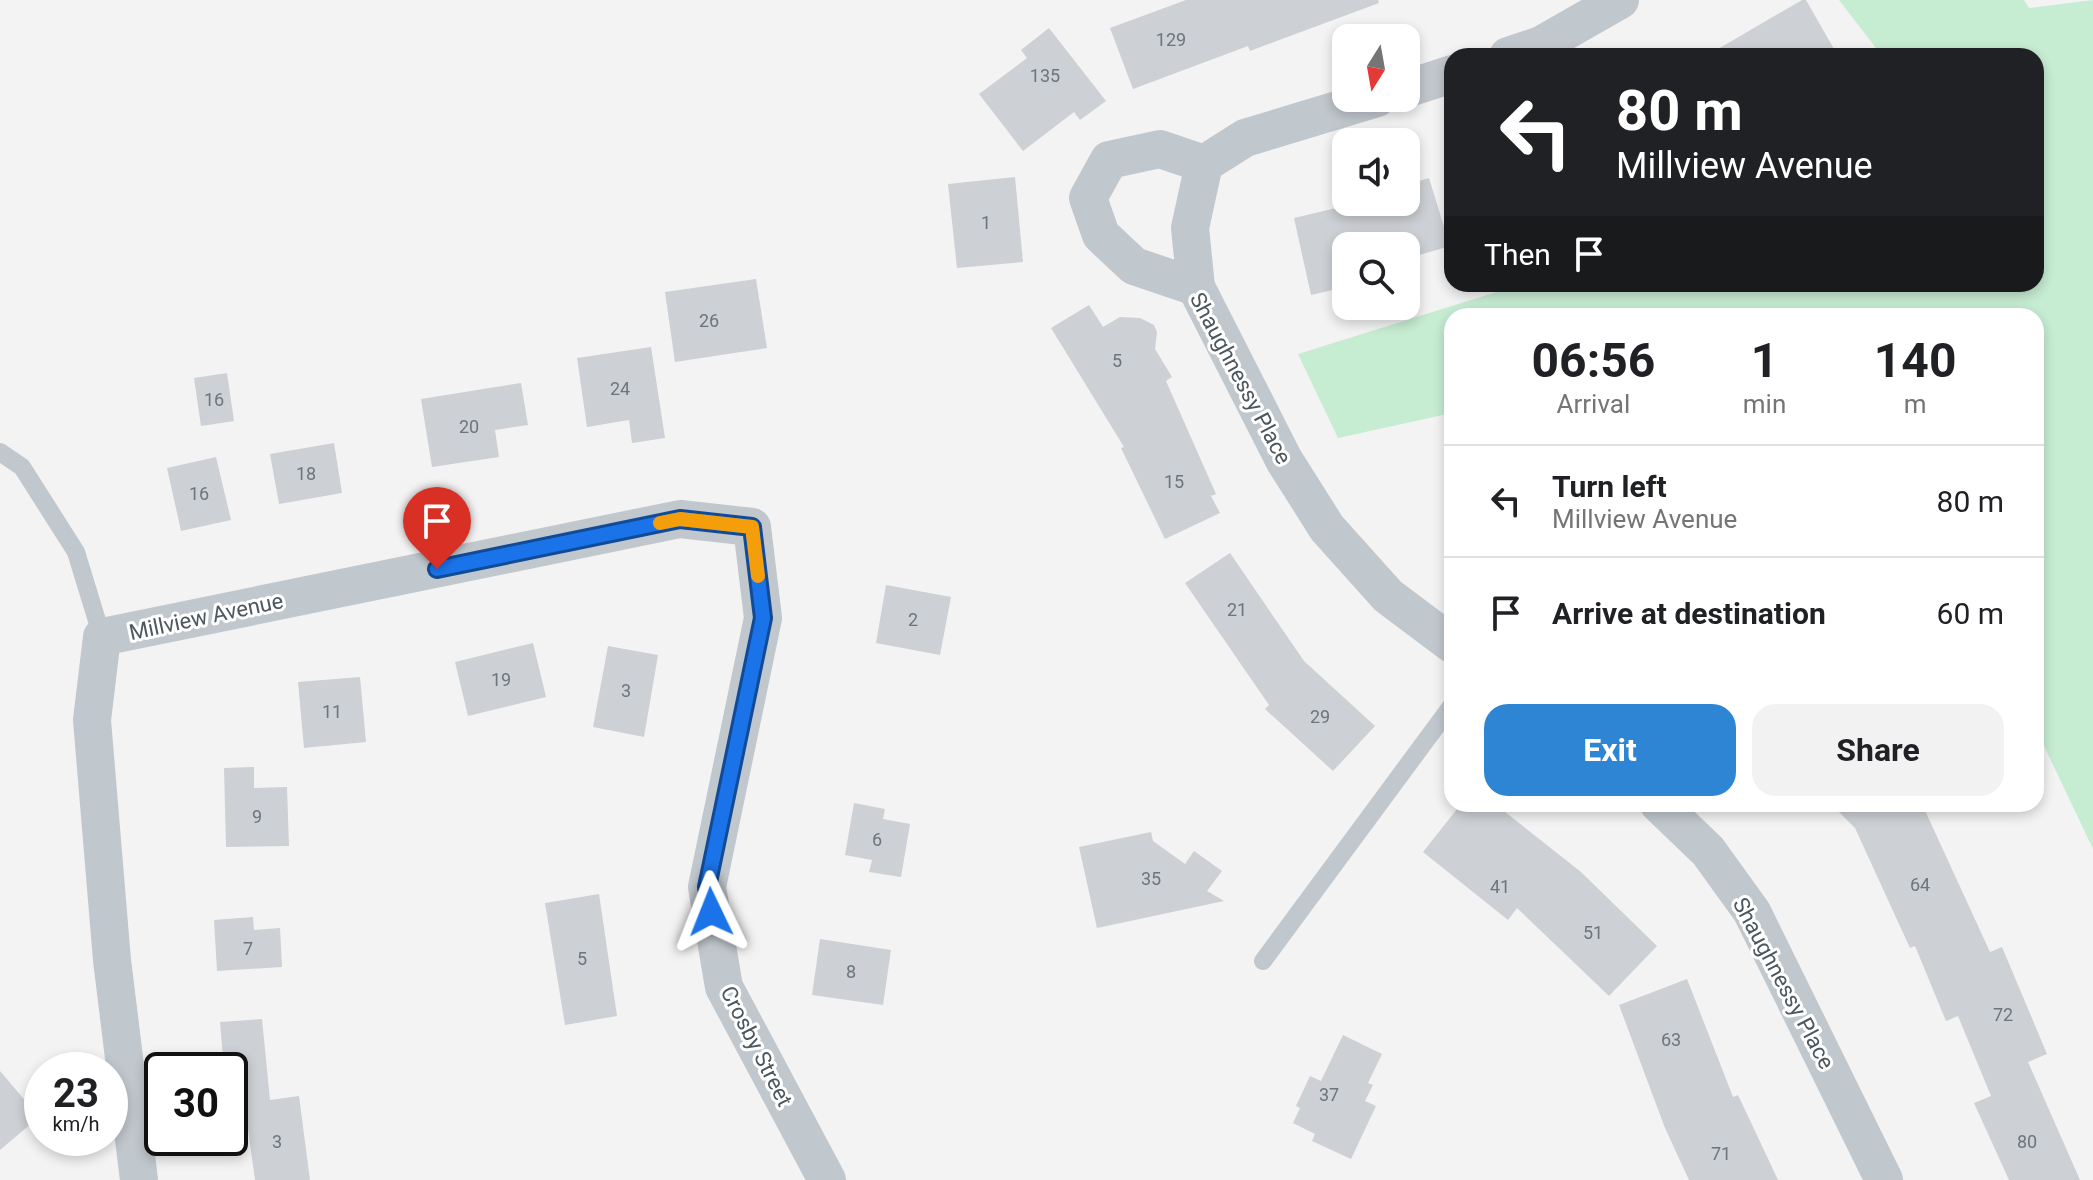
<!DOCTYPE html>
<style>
:root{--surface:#fff;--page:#f2f2f2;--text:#202124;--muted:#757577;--line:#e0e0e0;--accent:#2d85d4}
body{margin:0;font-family:Roboto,sans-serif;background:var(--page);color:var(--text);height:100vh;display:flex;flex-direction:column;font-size:30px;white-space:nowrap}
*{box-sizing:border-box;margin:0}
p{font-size:26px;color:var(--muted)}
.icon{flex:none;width:44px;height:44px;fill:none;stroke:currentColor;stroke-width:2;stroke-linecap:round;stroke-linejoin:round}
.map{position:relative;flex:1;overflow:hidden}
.side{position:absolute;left:1444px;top:308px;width:600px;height:504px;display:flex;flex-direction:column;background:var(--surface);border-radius:24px;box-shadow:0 4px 12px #0003}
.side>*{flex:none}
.guide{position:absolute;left:1444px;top:48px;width:600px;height:244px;border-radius:24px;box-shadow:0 4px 12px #0003;background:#202124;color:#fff;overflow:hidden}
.needle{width:52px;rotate:191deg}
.tools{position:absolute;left:1332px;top:24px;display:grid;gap:16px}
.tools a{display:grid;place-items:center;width:88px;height:88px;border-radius:16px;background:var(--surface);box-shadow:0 4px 12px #0003;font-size:40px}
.speed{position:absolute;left:24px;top:1052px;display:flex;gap:16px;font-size:40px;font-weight:700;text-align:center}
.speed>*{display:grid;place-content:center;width:104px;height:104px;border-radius:50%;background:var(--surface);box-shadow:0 4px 12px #0003;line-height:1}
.speed small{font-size:20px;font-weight:400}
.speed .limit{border:4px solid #111;border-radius:12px;background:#fff;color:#111}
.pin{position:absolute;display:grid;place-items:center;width:68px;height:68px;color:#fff;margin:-82px -34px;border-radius:50% 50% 50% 0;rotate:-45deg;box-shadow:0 0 8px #0007}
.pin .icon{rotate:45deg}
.me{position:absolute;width:88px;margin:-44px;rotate:358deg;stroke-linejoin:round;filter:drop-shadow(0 0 6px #0008)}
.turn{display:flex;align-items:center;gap:28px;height:168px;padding:0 40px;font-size:36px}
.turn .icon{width:104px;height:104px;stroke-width:2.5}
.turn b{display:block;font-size:56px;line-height:68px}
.then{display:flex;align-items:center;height:76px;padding:0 40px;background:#0003;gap:16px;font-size:30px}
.eta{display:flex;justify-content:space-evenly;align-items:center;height:136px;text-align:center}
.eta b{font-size:48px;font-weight:700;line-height:56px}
.primary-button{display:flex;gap:16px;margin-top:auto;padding:16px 40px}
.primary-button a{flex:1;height:92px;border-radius:24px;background:var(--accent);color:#fff;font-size:32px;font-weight:700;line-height:92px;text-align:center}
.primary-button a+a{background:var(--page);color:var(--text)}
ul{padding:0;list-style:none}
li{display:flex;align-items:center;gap:24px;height:112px;padding:0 40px;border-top:2px solid var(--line)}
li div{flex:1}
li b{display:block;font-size:30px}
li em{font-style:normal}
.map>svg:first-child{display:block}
</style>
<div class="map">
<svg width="2093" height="1180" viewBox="0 0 2093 1180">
<rect width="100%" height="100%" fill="#f4f3f3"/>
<path fill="#c6ecd2" d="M 1839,0 L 2024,0 L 2029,8 L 2093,0 L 2093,849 L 2036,729 L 2036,316 L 1452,316 L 1452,413 L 1338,438 L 1298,354 L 1522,284 L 2036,284 L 2036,56 L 1882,56 Z"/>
<g fill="#cdd0d4">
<path d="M 1186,0 L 1378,0 L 1379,3 L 1250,51 L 1248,46 L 1133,89 L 1110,28 Z"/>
<path d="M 1802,0 L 1806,0 L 1838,56 L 1706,56 Z"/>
<path d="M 1049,28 L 1106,101 L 1080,120 L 1074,112 L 1023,151 L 979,94 L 1027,58 L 1021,50 Z"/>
<path d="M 1015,177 L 1023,262 L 957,268 L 948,184 Z"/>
<path d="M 1429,178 L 1450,246 L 1406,259 L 1406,246 L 1346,246 L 1346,287 L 1311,295 L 1294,218 L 1362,202 L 1406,202 L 1406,185 Z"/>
<path d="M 756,279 L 767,348 L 675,362 L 665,292 Z"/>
<path d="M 1089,305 L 1103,327 L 1120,317 L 1140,318 L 1154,325 L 1157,332 L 1155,349 L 1172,377 L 1166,381 L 1216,494 L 1211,496 L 1220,513 L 1165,539 L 1121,448 L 1124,447 L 1051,328 Z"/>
<path d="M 651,347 L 665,438 L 632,443 L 629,420 L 587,427 L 577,358 Z"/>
<path d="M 227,373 L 234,421 L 201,426 L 194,378 Z"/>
<path d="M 521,383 L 528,425 L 495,430 L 499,457 L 432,467 L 421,399 Z"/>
<path d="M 334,443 L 342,493 L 279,504 L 270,454 Z"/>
<path d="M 216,457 L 231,520 L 181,531 L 167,468 Z"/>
<path d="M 1230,553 L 1304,661 L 1375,726 L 1333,771 L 1265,709 L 1269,705 L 1185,583 Z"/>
<path d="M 886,585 L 951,597 L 940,655 L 876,643 Z"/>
<path d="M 533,643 L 546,697 L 468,716 L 455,662 Z"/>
<path d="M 608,646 L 658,655 L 644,737 L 593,727 Z"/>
<path d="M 360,677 L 366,742 L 304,748 L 298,682 Z"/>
<path d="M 254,767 L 254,788 L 287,787 L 289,846 L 226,847 L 224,768 Z"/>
<path d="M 854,803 L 885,809 L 883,819 L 910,824 L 901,877 L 869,872 L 872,860 L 845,855 Z"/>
<path d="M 1461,804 L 1495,804 L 1581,872 L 1657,946 L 1609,996 L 1517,908 L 1508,920 L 1423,852 Z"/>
<path d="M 1831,804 L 1922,804 L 1990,952 L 2002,947 L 2047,1054 L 2028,1062 L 2080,1180 L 2009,1180 L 1974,1103 L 1991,1096 L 1958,1016 L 1946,1021 L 1915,946 L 1910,948 L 1855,828 Z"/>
<path d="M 1151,832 L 1153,841 L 1185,864 L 1194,851 L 1222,871 L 1207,891 L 1224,901 L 1097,928 L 1079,847 Z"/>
<path d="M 599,894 L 617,1016 L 565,1025 L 545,903 Z"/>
<path d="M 253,917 L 254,930 L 280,928 L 282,967 L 217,971 L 214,920 Z"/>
<path d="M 820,939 L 891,950 L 883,1005 L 812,995 Z"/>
<path d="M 1687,979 L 1733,1097 L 1738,1095 L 1778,1180 L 1689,1180 L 1665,1128 L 1619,1005 Z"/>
<path d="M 262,1019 L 270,1100 L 299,1096 L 310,1180 L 255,1180 L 241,1078 L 230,1079 L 230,1070 L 224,1070 L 220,1022 Z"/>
<path d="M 1343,1035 L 1382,1054 L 1368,1083 L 1373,1085 L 1365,1101 L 1376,1106 L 1351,1159 L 1312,1141 L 1315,1134 L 1293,1123 L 1300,1108 L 1296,1106 L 1310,1076 L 1321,1081 Z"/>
<path d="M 0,1071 L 39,1117 L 0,1150 Z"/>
</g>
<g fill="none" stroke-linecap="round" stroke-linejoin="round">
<g stroke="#c0c7cd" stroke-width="18">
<path d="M 0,452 L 22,467 L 76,552 L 102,637"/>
<path d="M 1263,961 L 1452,705"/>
</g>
<g stroke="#c0c7cd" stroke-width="38">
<path d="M 1508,56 L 1541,45 L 1620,0"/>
<path d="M 1406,89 L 1452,74"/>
<path d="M 1377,98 L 1245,138 L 1204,164 L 1190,228 L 1196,287 L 1284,460 L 1327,528 L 1388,596 L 1452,644"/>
<path d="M 1196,287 L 1134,266 L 1101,235 L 1088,198 L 1109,160 L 1160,149 L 1204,164"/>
<path d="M 1659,804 L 1708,851 L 1752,912 L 1884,1180"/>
<path d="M 139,1180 L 112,960 L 92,720 L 102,637 L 680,519 L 752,527 L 763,618 L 707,887 L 724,987 L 827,1180"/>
</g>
</g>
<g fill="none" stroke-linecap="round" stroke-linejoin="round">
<g stroke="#114b97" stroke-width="20">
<path id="route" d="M 437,569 L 680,519 L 752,527 L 763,618 L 707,887 L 711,912"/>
</g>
<use href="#route" stroke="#1a73e8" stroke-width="14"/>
<path stroke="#f59e0b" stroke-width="14" d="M 660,523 L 680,519 L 752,527 L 758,576"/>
</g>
<g text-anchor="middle" stroke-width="6" stroke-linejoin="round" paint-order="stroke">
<g font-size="18" fill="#6c757c">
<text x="1171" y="46">129</text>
<text x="1045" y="82">135</text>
<text x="986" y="229">1</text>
<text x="709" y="327">26</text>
<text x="1117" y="367">5</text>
<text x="620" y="395">24</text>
<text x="214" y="406">16</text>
<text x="469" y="433">20</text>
<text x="306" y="480">18</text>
<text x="1174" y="488">15</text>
<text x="199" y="500">16</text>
<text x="1237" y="616">21</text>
<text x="913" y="626">2</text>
<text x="501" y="686">19</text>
<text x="626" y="697">3</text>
<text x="332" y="718">11</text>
<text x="1320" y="723">29</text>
<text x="257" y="823">9</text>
<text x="877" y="846">6</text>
<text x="1151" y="885">35</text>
<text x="1920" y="891">64</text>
<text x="1500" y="893">41</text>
<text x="1593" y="939">51</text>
<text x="248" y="955">7</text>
<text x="582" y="965">5</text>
<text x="851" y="978">8</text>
<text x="2003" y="1021">72</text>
<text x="1671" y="1046">63</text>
<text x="1329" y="1101">37</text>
<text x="277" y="1148">3</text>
<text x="2027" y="1148">80</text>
<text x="1721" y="1160">71</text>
</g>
<g font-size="22" fill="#4c575e" stroke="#fff">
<text transform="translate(1241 378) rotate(62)" y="8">Shaughnessy Place</text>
<text transform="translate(206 616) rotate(-12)" y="8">Millview Avenue</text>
<text transform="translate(1784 983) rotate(62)" y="8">Shaughnessy Place</text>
<text transform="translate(757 1046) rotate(63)" y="8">Crosby Street</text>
</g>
</g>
</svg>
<div class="tools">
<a><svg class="needle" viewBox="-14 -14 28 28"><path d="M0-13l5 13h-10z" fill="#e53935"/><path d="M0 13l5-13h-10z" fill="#757577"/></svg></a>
<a><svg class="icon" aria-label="sound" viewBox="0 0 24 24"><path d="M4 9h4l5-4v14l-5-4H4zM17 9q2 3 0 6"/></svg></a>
<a><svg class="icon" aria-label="search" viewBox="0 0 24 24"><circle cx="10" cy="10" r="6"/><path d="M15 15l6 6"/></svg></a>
</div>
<div class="speed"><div>23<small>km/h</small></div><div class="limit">30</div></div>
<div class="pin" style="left:437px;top:569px;background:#d93025"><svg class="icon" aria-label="arrive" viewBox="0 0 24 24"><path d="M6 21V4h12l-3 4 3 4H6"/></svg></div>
<svg class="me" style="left:711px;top:912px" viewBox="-20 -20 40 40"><path d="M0-17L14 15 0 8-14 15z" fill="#1a73e8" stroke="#fff" stroke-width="4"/></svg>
<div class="guide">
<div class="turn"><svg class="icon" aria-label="left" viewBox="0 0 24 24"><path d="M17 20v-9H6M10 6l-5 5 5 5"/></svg><div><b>80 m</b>Millview Avenue</div></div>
<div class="then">Then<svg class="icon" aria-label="arrive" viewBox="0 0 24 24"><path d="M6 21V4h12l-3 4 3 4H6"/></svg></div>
</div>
<section class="side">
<div class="eta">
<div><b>06:56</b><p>Arrival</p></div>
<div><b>1</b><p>min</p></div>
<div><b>140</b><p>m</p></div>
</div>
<ul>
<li><svg class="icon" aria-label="left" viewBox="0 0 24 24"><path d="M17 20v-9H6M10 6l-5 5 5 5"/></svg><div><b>Turn left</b><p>Millview Avenue</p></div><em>80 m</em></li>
<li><svg class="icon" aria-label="arrive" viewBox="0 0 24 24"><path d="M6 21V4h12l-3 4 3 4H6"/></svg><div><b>Arrive at destination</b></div><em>60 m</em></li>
</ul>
<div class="primary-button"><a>Exit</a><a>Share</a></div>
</section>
</div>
